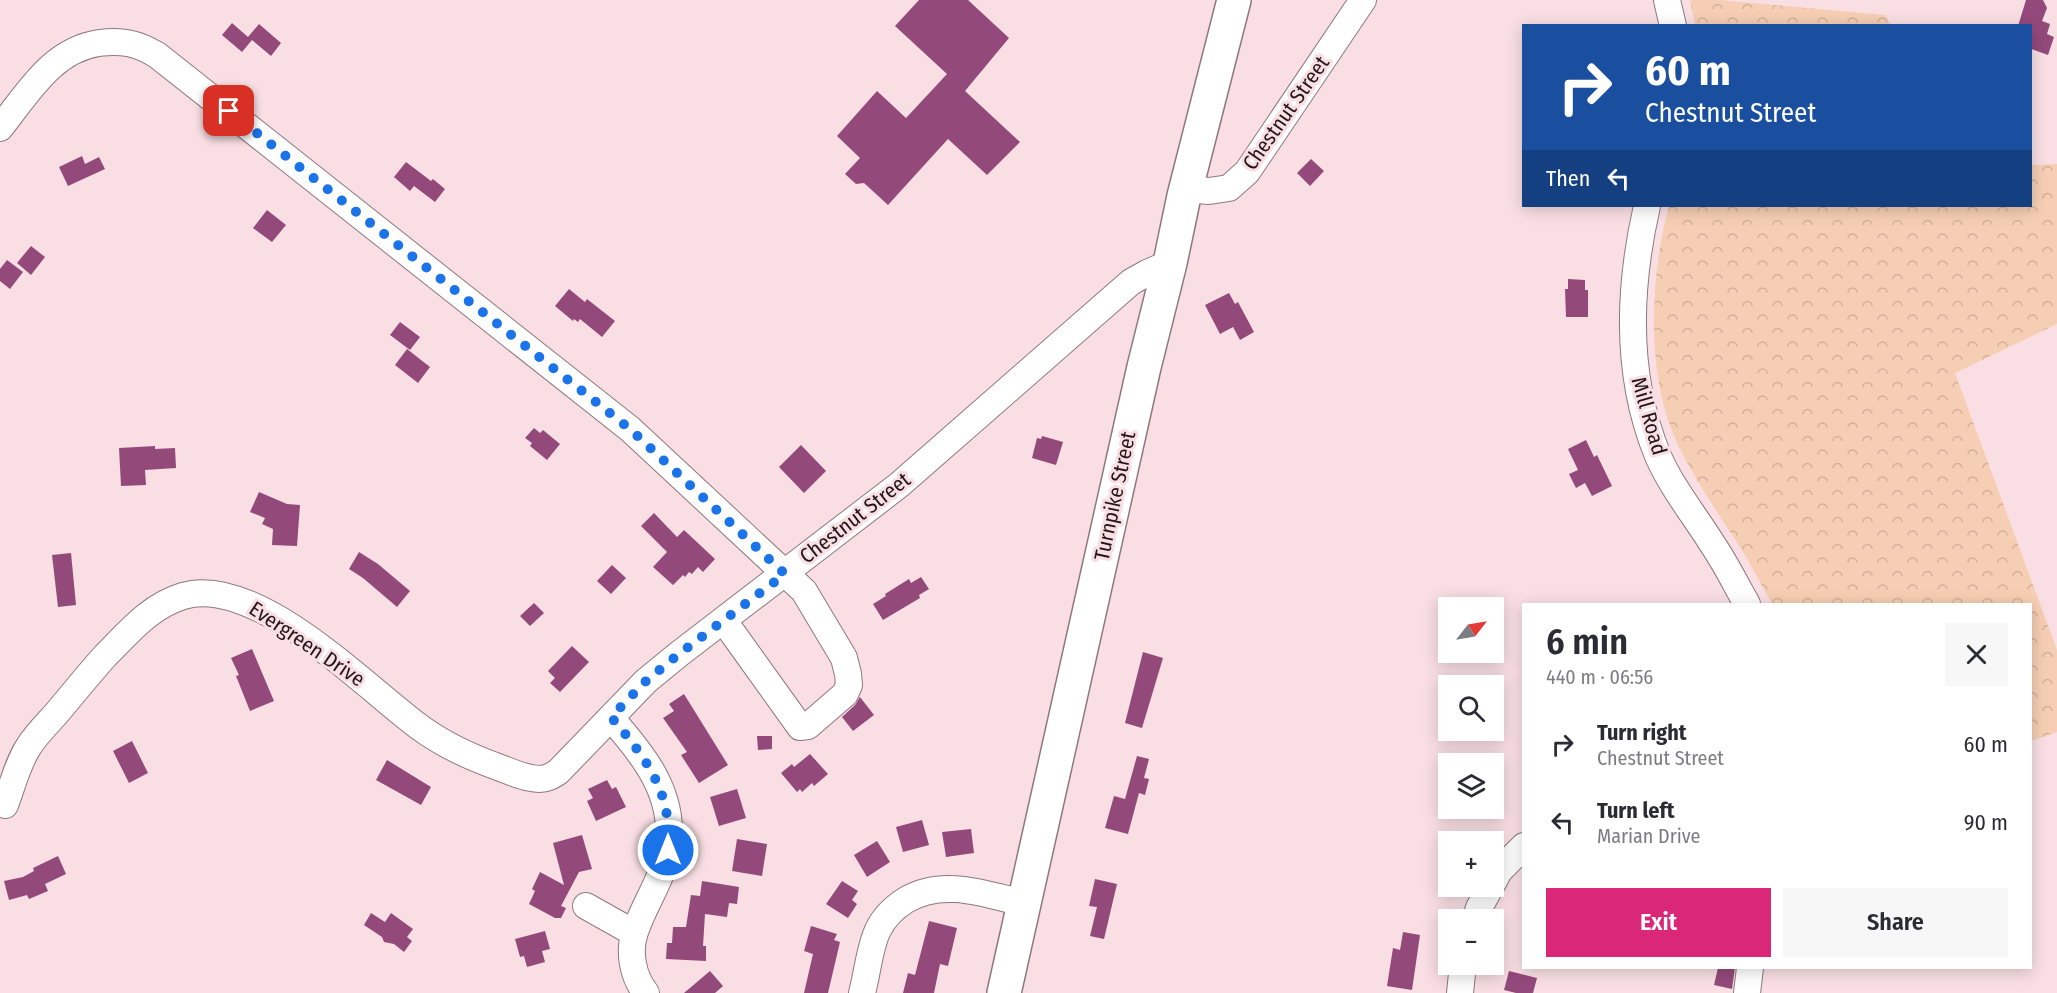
<!DOCTYPE html>
<meta charset="utf-8">
<style>
:root{--surface:#fff;--page:#f7f7f7;--text:#2b2b33;--muted:#7c7c81;--accent:#db2777}
body{margin:0;font-family:"Fira Sans Condensed",sans-serif;background:var(--page);color:var(--text);height:100vh;display:flex;flex-direction:column;font-size:22px;white-space:nowrap}
*{box-sizing:border-box;margin:0}
p{font-size:20px;color:var(--muted)}
.icon{flex:none;width:33px;height:33px;fill:none;stroke:currentColor;stroke-width:2;stroke-linecap:round;stroke-linejoin:round}
.map{position:relative;flex:1;overflow:hidden}
.side{position:absolute;left:1522px;top:603px;width:510px;height:366px;display:flex;flex-direction:column;background:var(--surface);border-radius:0px;box-shadow:0 3px 15px #0003}
.side>*{flex:none}
.top-card{position:absolute;left:1522px;top:24px;width:510px;height:183px;border-radius:0px;box-shadow:0 3px 15px #0003;background:#1a4fa0;color:#fff;overflow:hidden}
.needle{width:39px;rotate:59deg}
.buttons{position:absolute;left:1438px;top:597px;display:grid;gap:12px}
.buttons a{display:grid;place-items:center;width:66px;height:66px;border-radius:0px;background:var(--surface);box-shadow:0 3px 15px #0003;font-size:30px}
.pin{position:absolute;display:grid;place-items:center;width:51px;height:51px;color:#fff;margin:-26px;border-radius:12px;box-shadow:0 3px 9px #0006}
.me{position:absolute;width:66px;margin:-33px;rotate:0deg;stroke-linejoin:round;filter:drop-shadow(0 0 4px #0008)}
.turn{display:flex;align-items:center;gap:21px;height:126px;padding:0 24px;font-size:27px}
.turn .icon{width:78px;height:78px;stroke-width:2.5}
.turn b{display:block;font-size:42px;line-height:51px}
.then{display:flex;align-items:center;height:57px;padding:0 24px;background:#0003;gap:12px;font-size:22px}
.round{display:grid;place-items:center;flex:none;width:63px;height:63px;border-radius:0px;background:var(--page)}
.summary{display:flex;align-items:center;justify-content:space-between;height:102px;padding:0 24px}
h1{font-size:36px;font-weight:600;line-height:45px}
.cta{display:flex;gap:12px;margin-top:auto;padding:12px 24px}
.cta a{flex:1;height:69px;border-radius:0px;background:var(--accent);color:#fff;font-size:24px;font-weight:600;line-height:69px;text-align:center}
.cta a+a{background:var(--page);color:var(--text)}
ul{padding:0;list-style:none}
li{display:flex;align-items:center;gap:18px;height:78px;padding:0 24px}
li div{flex:1}
li b{display:block;font-size:22px}
li em{font-style:normal}
.map>svg:first-child{display:block}
</style>
<div class="map">
<svg width="2057" height="993" viewBox="0 0 2057 993">
<defs>
<pattern id="park-crowns" width="20" height="18" patternUnits="userSpaceOnUse" patternTransform="scale(1.5)"><rect width="20" height="18" fill="#f6ceb3"/><path d="M2 6a3 3 0 1 1 6 0M12 15a3 3 0 1 1 6 0" fill="none" stroke="#d3b099"/></pattern>
</defs>
<rect width="100%" height="100%" fill="#f9dfe3"/>
<g fill="url(#park-crowns)">
<path d="M 1690,0 L 1719,0 L 1885,15 L 1891,25 L 1695,25 Z"/>
<path d="M 2057,164 L 2057,324 L 1955,373 L 2057,650 L 2057,732 L 2031,741 L 2031,604 L 1772,604 C 1764,590 1756,575 1748,560 C 1726,524 1700,489 1681,451 C 1645,382 1649,279 1669,206 L 2031,206 L 2031,165 Z"/>
</g>
<g fill="#94497b">
<path d="M 919,0 L 968,0 L 1009,38 L 965,91 L 1020,142 L 987,175 L 948,139 L 888,205 L 864,183 L 856,184 L 845,174 L 860,158 L 837,136 L 877,91 L 906,118 L 947,74 L 895,26 Z"/>
<path d="M 2026,0 L 2043,0 L 2047,8 L 2042,21 L 2050,24 L 2047,34 L 2054,37 L 2048,55 L 2031,49 L 2031,26 L 2018,26 Z"/>
<path d="M 232,23 L 248,37 L 259,24 L 281,43 L 271,56 L 252,40 L 242,52 L 222,35 Z"/>
<path d="M 82,156 L 85,164 L 99,157 L 105,169 L 68,186 L 59,167 Z"/>
<path d="M 1311,159 L 1324,171 L 1310,186 L 1297,173 Z"/>
<path d="M 406,162 L 431,181 L 433,179 L 445,189 L 435,202 L 414,186 L 410,191 L 394,177 Z"/>
<path d="M 267,210 L 286,225 L 272,242 L 253,228 Z"/>
<path d="M 31,246 L 45,257 L 31,275 L 17,263 Z"/>
<path d="M 7,260 L 23,272 L 10,289 L 0,281 L 0,269 Z"/>
<path d="M 1568,279 L 1585,280 L 1585,290 L 1588,290 L 1588,317 L 1566,317 L 1565,289 L 1568,289 Z"/>
<path d="M 569,289 L 585,302 L 587,299 L 615,321 L 602,337 L 580,319 L 578,322 L 574,319 L 573,321 L 555,306 Z"/>
<path d="M 1229,293 L 1235,304 L 1238,302 L 1254,332 L 1240,340 L 1233,327 L 1220,334 L 1205,305 Z"/>
<path d="M 400,322 L 420,337 L 410,350 L 390,335 Z"/>
<path d="M 407,349 L 430,367 L 418,383 L 395,365 Z"/>
<path d="M 534,428 L 540,433 L 543,430 L 560,444 L 547,460 L 530,446 L 532,443 L 525,438 Z"/>
<path d="M 1042,436 L 1063,442 L 1056,465 L 1032,458 L 1037,438 L 1041,439 Z"/>
<path d="M 1586,440 L 1594,457 L 1597,455 L 1612,486 L 1592,496 L 1585,483 L 1576,488 L 1569,474 L 1578,470 L 1568,449 Z"/>
<path d="M 801,445 L 826,471 L 804,493 L 779,467 Z"/>
<path d="M 155,446 L 155,449 L 175,448 L 176,468 L 145,470 L 146,485 L 121,486 L 119,448 Z"/>
<path d="M 259,492 L 287,504 L 300,505 L 297,546 L 272,545 L 273,529 L 262,524 L 265,518 L 250,512 Z"/>
<path d="M 654,513 L 677,537 L 684,530 L 715,559 L 703,572 L 698,567 L 692,574 L 689,572 L 685,577 L 683,575 L 673,585 L 653,567 L 667,552 L 641,526 Z"/>
<path d="M 359,552 L 378,564 L 410,591 L 397,607 L 363,578 L 349,569 Z"/>
<path d="M 71,553 L 76,605 L 58,607 L 52,555 Z"/>
<path d="M 612,565 L 626,578 L 611,594 L 597,581 Z"/>
<path d="M 921,577 L 929,589 L 919,595 L 920,598 L 883,620 L 873,604 L 886,596 L 885,594 L 909,579 L 911,583 Z"/>
<path d="M 534,603 L 544,613 L 530,626 L 520,616 Z"/>
<path d="M 572,646 L 589,662 L 560,692 L 550,683 L 555,678 L 548,671 Z"/>
<path d="M 252,649 L 274,701 L 250,711 L 236,676 L 239,675 L 231,658 Z"/>
<path d="M 1143,652 L 1163,658 L 1142,728 L 1125,723 Z"/>
<path d="M 684,694 L 728,765 L 699,783 L 681,755 L 687,752 L 663,718 L 674,711 L 669,704 Z"/>
<path d="M 860,697 L 874,715 L 853,731 L 842,717 L 855,705 Z"/>
<path d="M 757,736 L 772,736 L 772,749 L 758,750 Z"/>
<path d="M 132,741 L 148,773 L 129,783 L 113,751 Z"/>
<path d="M 810,754 L 828,774 L 814,786 L 812,783 L 802,792 L 800,789 L 797,792 L 781,773 L 792,764 L 794,767 Z"/>
<path d="M 1137,756 L 1149,759 L 1144,778 L 1149,779 L 1145,795 L 1139,793 L 1128,834 L 1105,828 L 1114,796 L 1125,799 Z"/>
<path d="M 387,760 L 431,787 L 421,805 L 376,780 Z"/>
<path d="M 607,780 L 612,789 L 616,787 L 626,807 L 596,821 L 587,801 L 593,798 L 588,789 Z"/>
<path d="M 737,789 L 746,818 L 719,826 L 710,797 Z"/>
<path d="M 922,820 L 929,845 L 903,852 L 896,827 Z"/>
<path d="M 971,829 L 974,853 L 946,857 L 942,832 Z"/>
<path d="M 582,835 L 592,869 L 579,872 L 561,906 L 566,908 L 561,918 L 555,918 L 529,904 L 535,891 L 532,889 L 540,872 L 564,885 L 553,843 Z"/>
<path d="M 737,839 L 767,844 L 762,876 L 732,871 Z"/>
<path d="M 877,841 L 890,862 L 867,877 L 854,855 Z"/>
<path d="M 58,856 L 66,874 L 45,884 L 48,891 L 29,899 L 27,895 L 9,900 L 4,881 L 23,877 L 34,871 L 33,868 Z"/>
<path d="M 1095,879 L 1117,884 L 1104,939 L 1090,936 L 1097,907 L 1089,906 Z"/>
<path d="M 702,881 L 739,887 L 737,904 L 729,903 L 727,917 L 705,914 L 703,946 L 706,946 L 706,961 L 666,959 L 667,943 L 672,943 L 673,927 L 686,927 L 691,895 L 700,896 Z"/>
<path d="M 842,881 L 858,891 L 852,900 L 857,904 L 848,918 L 826,904 Z"/>
<path d="M 371,913 L 385,922 L 391,913 L 413,929 L 407,937 L 412,941 L 404,952 L 394,944 L 384,942 L 382,937 L 364,925 Z"/>
<path d="M 929,921 L 957,928 L 948,966 L 940,964 L 934,993 L 903,993 L 908,973 L 915,975 Z"/>
<path d="M 811,926 L 837,934 L 834,940 L 840,942 L 828,993 L 804,993 L 813,954 L 804,951 Z"/>
<path d="M 545,931 L 550,949 L 542,951 L 545,962 L 527,967 L 524,956 L 520,957 L 515,939 Z"/>
<path d="M 1403,932 L 1420,935 L 1412,990 L 1387,986 L 1393,948 L 1400,950 Z"/>
<path d="M 1718,968 L 1735,968 L 1732,989 L 1714,985 Z"/>
<path d="M 710,971 L 723,986 L 715,993 L 684,993 Z"/>
<path d="M 1509,971 L 1537,978 L 1533,993 L 1516,993 L 1504,990 Z"/>
</g>
<g fill="none" stroke-linecap="round" stroke-linejoin="round">
<g stroke="#8f787c" stroke-width="28">
<g id="minor">
<path d="M 1667,0 L 1673,26"/>
<path d="M 0,128 C 28,93 52,50 99,43 C 122,40 137,43 157,55 L 630,429 L 804,591 L 844,658 L 848,674 L 849,685 L 845,694 L 808,726 L 800,727 L 724,621"/>
<path d="M 1186,189 L 1209,191 L 1229,188 L 1247,172 L 1363,0"/>
<path d="M 1647,206 C 1628,289 1625,376 1658,456 C 1672,488 1695,516 1713,545 C 1726,564 1736,585 1747,604"/>
<path d="M 611,718 C 640,751 670,787 669,833 C 669,873 646,898 635,932 C 628,952 633,977 646,993"/>
<path d="M 5,805 C 12,787 18,762 29,746 C 36,735 46,725 55,715 C 72,695 88,675 105,656 C 129,632 150,606 183,596 C 255,574 363,685 418,726 C 442,744 470,757 498,767 C 512,772 532,782 546,778 C 550,777 555,774 558,772 L 646,681 L 679,654 L 899,485 L 1131,282 L 1147,273 L 1170,263"/>
<path d="M 1494,881 L 1499,871 L 1524,846"/>
<path d="M 586,906 L 634,933"/>
<path d="M 1475,920 L 1479,908 L 1491,886"/>
<path d="M 862,993 C 867,975 870,945 878,930 C 884,917 895,907 906,900 C 943,878 985,894 1023,903"/>
<path d="M 1460,993 L 1463,964"/>
<path d="M 1747,993 L 1750,968"/>
</g>
</g>
<g stroke="#8f787c" stroke-width="36">
<path id="highway" d="M 1004,993 L 1144,367 L 1170,263 L 1184,196 L 1234,0"/>
</g>
<use href="#minor" stroke="#fff" stroke-width="26"/>
<use href="#highway" stroke="#fff" stroke-width="33"/>
</g>
<g fill="none" stroke-linecap="round" stroke-linejoin="round">
<path stroke="#1a73e8" stroke-width="10" stroke-dasharray="0 18" d="M 229,111 L 630,429 L 785,574 L 679,654 L 646,681 L 611,717 C 646,758 673,793 668,850"/>
</g>
<g text-anchor="middle" stroke-width="6" stroke-linejoin="round" paint-order="stroke">
<g font-size="21" fill="#201718" stroke="#f9dfe3">
<text transform="translate(1286 113) rotate(-55)" y="7">Chestnut Street</text>
<text transform="translate(1649 416) rotate(74)" y="7">Mill Road</text>
<text transform="translate(1115 496) rotate(-78)" y="7">Turnpike Street</text>
<text transform="translate(855 518) rotate(-38)" y="7">Chestnut Street</text>
<text transform="translate(307 644) rotate(34)" y="7">Evergreen Drive</text>
</g>
</g>
</svg>
<div class="buttons">
<a><svg class="needle" viewBox="-14 -14 28 28"><path d="M0-13l5 13h-10z" fill="#e53935"/><path d="M0 13l5-13h-10z" fill="#7c7c81"/></svg></a>
<a><svg class="icon" aria-label="search" viewBox="0 0 24 24"><circle cx="10" cy="10" r="6"/><path d="M15 15l6 6"/></svg></a>
<a><svg class="icon" aria-label="layers" viewBox="0 0 24 24"><path d="M12 4l9 5-9 5-9-5zM3 14l9 5 9-5"/></svg></a>
<a>+</a>
<a>−</a>
</div>
<div class="pin" style="left:229px;top:111px;background:#d93025"><svg class="icon" aria-label="arrive" viewBox="0 0 24 24"><path d="M6 21V4h12l-3 4 3 4H6"/></svg></div>
<svg class="me" style="left:668px;top:850px" viewBox="-20 -20 40 40"><circle r="17" fill="#1a73e8" stroke="#fff" stroke-width="3"/><path d="M0-11L8 9 0 5-8 9z" fill="#fff"/></svg>
<div class="top-card">
<div class="turn"><svg class="icon" aria-label="right" viewBox="0 0 24 24"><path d="M7 20v-9h11M14 6l5 5-5 5"/></svg><div><b>60 m</b>Chestnut Street</div></div>
<div class="then">Then<svg class="icon" aria-label="left" viewBox="0 0 24 24"><path d="M17 20v-9H6M10 6l-5 5 5 5"/></svg></div>
</div>
<section class="side">
<div class="summary"><div><h1>6 min</h1><p>440 m · 06:56</p></div><a class="round"><svg class="icon" aria-label="close" viewBox="0 0 24 24"><path d="M6 6l12 12M18 6L6 18"/></svg></a></div>
<ul>
<li><svg class="icon" aria-label="right" viewBox="0 0 24 24"><path d="M7 20v-9h11M14 6l5 5-5 5"/></svg><div><b>Turn right</b><p>Chestnut Street</p></div><em>60 m</em></li>
<li><svg class="icon" aria-label="left" viewBox="0 0 24 24"><path d="M17 20v-9H6M10 6l-5 5 5 5"/></svg><div><b>Turn left</b><p>Marian Drive</p></div><em>90 m</em></li>
</ul>
<div class="cta"><a>Exit</a><a>Share</a></div>
</section>
</div>
